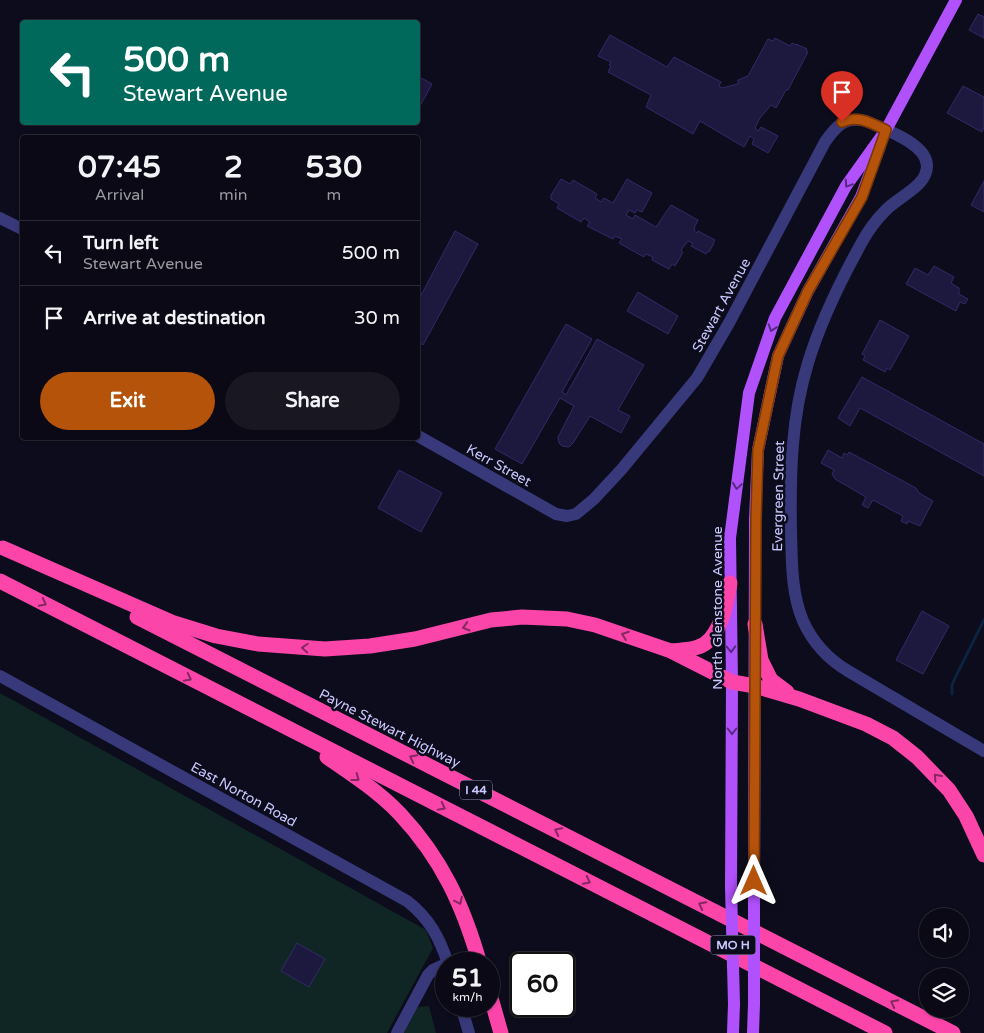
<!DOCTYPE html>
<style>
:root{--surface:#0a0915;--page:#181722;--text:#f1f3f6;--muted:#999aa0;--line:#2a2a34;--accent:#b45309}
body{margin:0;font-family:"Varela Round",sans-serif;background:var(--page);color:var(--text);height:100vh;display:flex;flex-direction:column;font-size:19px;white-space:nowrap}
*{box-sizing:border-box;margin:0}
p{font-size:16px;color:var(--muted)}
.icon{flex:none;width:28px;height:28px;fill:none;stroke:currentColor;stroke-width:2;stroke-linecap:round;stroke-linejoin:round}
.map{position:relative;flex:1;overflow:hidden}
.details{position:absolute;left:20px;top:135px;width:400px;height:305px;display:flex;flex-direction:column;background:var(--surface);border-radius:5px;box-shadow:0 1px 4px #0004,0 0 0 1px var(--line)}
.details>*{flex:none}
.banner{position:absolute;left:20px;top:20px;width:400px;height:105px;border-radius:5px;box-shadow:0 1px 4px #0004,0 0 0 1px var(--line);background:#00695c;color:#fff;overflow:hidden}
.buttons{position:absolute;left:919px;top:908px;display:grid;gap:10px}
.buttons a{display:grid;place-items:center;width:50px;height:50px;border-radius:50%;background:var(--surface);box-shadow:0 1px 4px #0004,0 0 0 1px var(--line);font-size:25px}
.speed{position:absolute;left:435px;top:952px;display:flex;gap:10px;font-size:25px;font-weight:700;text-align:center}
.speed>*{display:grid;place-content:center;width:65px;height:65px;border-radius:50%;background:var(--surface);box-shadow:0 1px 4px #0004,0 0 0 1px var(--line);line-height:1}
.speed small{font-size:12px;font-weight:400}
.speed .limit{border:2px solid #111;border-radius:8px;background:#fff;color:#111}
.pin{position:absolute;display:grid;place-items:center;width:42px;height:42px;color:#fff;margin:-51px -21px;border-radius:50% 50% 50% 0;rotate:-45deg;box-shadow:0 0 5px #0007}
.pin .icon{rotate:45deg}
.me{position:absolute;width:55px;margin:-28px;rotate:0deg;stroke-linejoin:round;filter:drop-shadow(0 0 4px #0008)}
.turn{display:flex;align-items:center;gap:18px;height:105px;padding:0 20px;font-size:22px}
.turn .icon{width:65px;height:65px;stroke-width:2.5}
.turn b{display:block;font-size:35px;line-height:42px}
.eta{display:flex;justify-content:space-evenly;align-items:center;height:85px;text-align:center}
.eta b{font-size:30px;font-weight:800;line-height:35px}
.button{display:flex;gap:10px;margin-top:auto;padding:10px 20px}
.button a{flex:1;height:58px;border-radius:30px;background:var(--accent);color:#fff;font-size:20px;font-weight:800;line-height:58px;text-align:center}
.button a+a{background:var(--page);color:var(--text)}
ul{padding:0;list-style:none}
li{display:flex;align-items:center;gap:15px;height:65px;padding:0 20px;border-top:1px solid var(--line)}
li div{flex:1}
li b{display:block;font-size:19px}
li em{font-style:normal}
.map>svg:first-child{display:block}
</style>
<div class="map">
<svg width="984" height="1033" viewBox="0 0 984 1033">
<rect width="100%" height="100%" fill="#0d0c1c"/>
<g fill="#0f2624">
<path d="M 0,693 L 426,930 L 433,948 L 387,1033 L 0,1033 Z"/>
<path d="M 429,1006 L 436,1033 L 404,1033 L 418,1007 Z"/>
</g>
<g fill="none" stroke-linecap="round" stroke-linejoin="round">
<path stroke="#0c2340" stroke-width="3" d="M 952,694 L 952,685 L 956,676 L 984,620"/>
</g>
<g fill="#1d183d" stroke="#322a68">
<path d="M 978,14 L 984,17 L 984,38 L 969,30 Z"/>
<path d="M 610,35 L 667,67 L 674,57 L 721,82 L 719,86 L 722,88 L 738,84 L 738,80 L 748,76 L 768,39 L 773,41 L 775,38 L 790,46 L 792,43 L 796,45 L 796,44 L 807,49 L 806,51 L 808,52 L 788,90 L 786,90 L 776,108 L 771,105 L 760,118 L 755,128 L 758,131 L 761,127 L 778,136 L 768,153 L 752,144 L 754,139 L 750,136 L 744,147 L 700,121 L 693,134 L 646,107 L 651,95 L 608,72 L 611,66 L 609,65 L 611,62 L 598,56 Z"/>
<path d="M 418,76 L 432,84 L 418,110 Z"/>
<path d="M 963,86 L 984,97 L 984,127 L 982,132 L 947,113 Z"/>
<path d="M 561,179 L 570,184 L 573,180 L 597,194 L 595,198 L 601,202 L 604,198 L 613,203 L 627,179 L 652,193 L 642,212 L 637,210 L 635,213 L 629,210 L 626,215 L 633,219 L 635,215 L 656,227 L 671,205 L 698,220 L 694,228 L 695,228 L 694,231 L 697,233 L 698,231 L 715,240 L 713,243 L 714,243 L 709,252 L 708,251 L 706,254 L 691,246 L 693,243 L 688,241 L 681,250 L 683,252 L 675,266 L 672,264 L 669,269 L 652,260 L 653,257 L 646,254 L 644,257 L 619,243 L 622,239 L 615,236 L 613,239 L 587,226 L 590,222 L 584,218 L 581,222 L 557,208 L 559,204 L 551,199 L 551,195 Z"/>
<path d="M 984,181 L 984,212 L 971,205 Z"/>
<path d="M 455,231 L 478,244 L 423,345 L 418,342 L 418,301 Z"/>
<path d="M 934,266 L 954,277 L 951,283 L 959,288 L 959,294 L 968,299 L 965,304 L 960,302 L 956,311 L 906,284 L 915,268 L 928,275 Z"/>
<path d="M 638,292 L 678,316 L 668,334 L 627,311 Z"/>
<path d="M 880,320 L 909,336 L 890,370 L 887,368 L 885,372 L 863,360 L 865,356 L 862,354 Z"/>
<path d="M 566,324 L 592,339 L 562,392 L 566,395 L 597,339 L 644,365 L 618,410 L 630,416 L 621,433 L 590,416 L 573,443 L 569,447 L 562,446 L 559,443 L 558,437 L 574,406 L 560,398 L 522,464 L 495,449 Z"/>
<path d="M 862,377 L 984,444 L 984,476 L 860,408 L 850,426 L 838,418 Z"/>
<path d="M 828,450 L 842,458 L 844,453 L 847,455 L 849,452 L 916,488 L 919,493 L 933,501 L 920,526 L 908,521 L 907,524 L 901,521 L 903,516 L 873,500 L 868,508 L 862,505 L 866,497 L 835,479 L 832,474 L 834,470 L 821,463 Z"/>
<path d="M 399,470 L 442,493 L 421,532 L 378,508 Z"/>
<path d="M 922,611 L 949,626 L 923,674 L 896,660 Z"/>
<path d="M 297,943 L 325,959 L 309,987 L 281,971 Z"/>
</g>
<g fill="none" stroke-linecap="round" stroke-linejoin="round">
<g stroke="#37397b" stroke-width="12">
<path d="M 0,218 L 22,229"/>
<path d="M 418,436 L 556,514 L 567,516 L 576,514 L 594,499 L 621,470 L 697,378 L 729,323 L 825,142 C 836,126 845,116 866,121 C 883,129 927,143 927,166 C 927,187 897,197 885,211 C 876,220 868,231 862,242 C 842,278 820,323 808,363 C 791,418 790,474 791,532 C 792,562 791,592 803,621 C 813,643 828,659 848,671 L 984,751"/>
<path d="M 0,676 L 407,901 C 429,918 440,938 448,964"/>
<path d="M 461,1006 L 469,1033"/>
<path d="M 397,1033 L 428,975 L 433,970 L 448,963"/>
</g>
<g stroke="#b151fc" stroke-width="12">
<path d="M 731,887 L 732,682 L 730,538 L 749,393 L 775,318 L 846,186 L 886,130 L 956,0"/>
<path d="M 754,901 L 755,520 L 758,450 L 778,356 L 808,291 L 861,197 L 880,146"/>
<path d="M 733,1033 L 734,1004"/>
<path d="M 753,1033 L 754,1004"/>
</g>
<g stroke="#fc45a9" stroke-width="15">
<path d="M 3,548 L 174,623 L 216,636 L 258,644 L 325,649 L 370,646 L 415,639 L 491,620 L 522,617 L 567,619 L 595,625 L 671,651 L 732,682 L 755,686 L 799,699 L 866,724 L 893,738 L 917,757 L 949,790 L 966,816 L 984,855"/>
<path d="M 0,581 L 885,1033"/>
<path d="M 137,617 L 953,1033"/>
<path d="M 755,624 L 761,660 L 771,680 L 787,692"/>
<path d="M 671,651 C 680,650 690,650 698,647 C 720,641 727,602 730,583"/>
<path d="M 327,757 C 352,774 379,792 400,814 C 442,859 463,905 480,964"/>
<path d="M 489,991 L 501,1033"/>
</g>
<g stroke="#b151fc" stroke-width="12">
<path d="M 731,887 L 734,1004"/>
<path d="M 754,1004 L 754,901"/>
</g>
</g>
<defs><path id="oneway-chevron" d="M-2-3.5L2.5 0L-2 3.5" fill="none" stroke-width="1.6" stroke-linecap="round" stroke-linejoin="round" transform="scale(1.25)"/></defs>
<g stroke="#572b81">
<use href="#oneway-chevron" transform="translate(848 184) rotate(123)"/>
<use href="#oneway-chevron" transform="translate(772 328) rotate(109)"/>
<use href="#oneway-chevron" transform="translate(737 486) rotate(98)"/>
<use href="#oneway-chevron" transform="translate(731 649) rotate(89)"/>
<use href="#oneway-chevron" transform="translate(732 731) rotate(90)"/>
</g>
<g stroke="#842862">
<use href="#oneway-chevron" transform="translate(43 603) rotate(27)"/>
<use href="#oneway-chevron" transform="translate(466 627) rotate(164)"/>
<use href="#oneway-chevron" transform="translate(625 635) rotate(-160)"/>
<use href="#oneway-chevron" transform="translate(305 648) rotate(-177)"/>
<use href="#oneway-chevron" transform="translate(188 678) rotate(27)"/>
<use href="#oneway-chevron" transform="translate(413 758) rotate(-153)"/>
<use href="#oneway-chevron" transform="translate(937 777) rotate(-132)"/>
<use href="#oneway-chevron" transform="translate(356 778) rotate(37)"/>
<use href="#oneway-chevron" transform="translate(442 807) rotate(27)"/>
<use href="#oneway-chevron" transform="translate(558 831) rotate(-153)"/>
<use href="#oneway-chevron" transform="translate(587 881) rotate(27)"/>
<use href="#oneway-chevron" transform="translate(459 901) rotate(64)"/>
<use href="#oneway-chevron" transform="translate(702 905) rotate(-153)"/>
<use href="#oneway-chevron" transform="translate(894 1003) rotate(-153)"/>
</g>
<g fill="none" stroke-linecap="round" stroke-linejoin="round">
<g stroke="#753606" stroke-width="12">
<path id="route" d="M 754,881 L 756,520 L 758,450 L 778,356 L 808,291 L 862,197 L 886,130 C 871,123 858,115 842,122"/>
</g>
<use href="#route" stroke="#b45309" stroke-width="9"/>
</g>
<g text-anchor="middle" stroke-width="5" stroke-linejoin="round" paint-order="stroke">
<g fill="#0d0c1c" stroke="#9190ba" stroke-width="1">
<rect x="460" y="780.5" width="32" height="19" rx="4"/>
<rect x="710.5" y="935.5" width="45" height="19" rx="4"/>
</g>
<g font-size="12" font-weight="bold" fill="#cac8fe">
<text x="476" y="794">I 44</text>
<text x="733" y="949">MO H</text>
</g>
<g font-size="14" fill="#cac8fe" stroke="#0d0c1c">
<text transform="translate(721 305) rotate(-61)" y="5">Stewart Avenue</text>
<text transform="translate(499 465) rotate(29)" y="5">Kerr Street</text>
<text transform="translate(778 496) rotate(-89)" y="5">Evergreen Street</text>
<text transform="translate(717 608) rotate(-90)" y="5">North Glenstone Avenue</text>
<text transform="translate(390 728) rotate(27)" y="5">Payne Stewart Highway</text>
<text transform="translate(244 794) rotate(29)" y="5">East Norton Road</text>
</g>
</g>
</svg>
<div class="buttons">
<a><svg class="icon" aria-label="sound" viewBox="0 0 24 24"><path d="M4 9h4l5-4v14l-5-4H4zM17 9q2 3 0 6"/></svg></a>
<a><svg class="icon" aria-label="layers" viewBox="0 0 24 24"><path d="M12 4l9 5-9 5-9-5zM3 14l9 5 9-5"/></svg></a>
</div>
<div class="speed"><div>51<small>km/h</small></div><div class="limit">60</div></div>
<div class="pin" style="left:842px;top:122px;background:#d93025"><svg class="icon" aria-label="arrive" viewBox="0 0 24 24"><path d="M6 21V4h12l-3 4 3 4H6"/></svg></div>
<svg class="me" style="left:754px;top:881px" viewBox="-20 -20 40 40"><path d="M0-17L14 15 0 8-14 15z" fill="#b45309" stroke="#fff" stroke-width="4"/></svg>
<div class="banner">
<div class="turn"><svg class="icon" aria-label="left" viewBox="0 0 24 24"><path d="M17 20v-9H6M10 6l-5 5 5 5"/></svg><div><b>500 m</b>Stewart Avenue</div></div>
</div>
<section class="details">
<div class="eta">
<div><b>07:45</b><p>Arrival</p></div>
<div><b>2</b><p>min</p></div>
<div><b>530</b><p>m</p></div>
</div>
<ul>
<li><svg class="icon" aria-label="left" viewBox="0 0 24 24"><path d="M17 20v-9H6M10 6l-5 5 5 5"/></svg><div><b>Turn left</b><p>Stewart Avenue</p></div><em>500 m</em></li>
<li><svg class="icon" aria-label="arrive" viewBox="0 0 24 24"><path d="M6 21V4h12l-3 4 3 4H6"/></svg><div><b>Arrive at destination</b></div><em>30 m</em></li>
</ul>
<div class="button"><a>Exit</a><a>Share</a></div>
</section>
</div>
